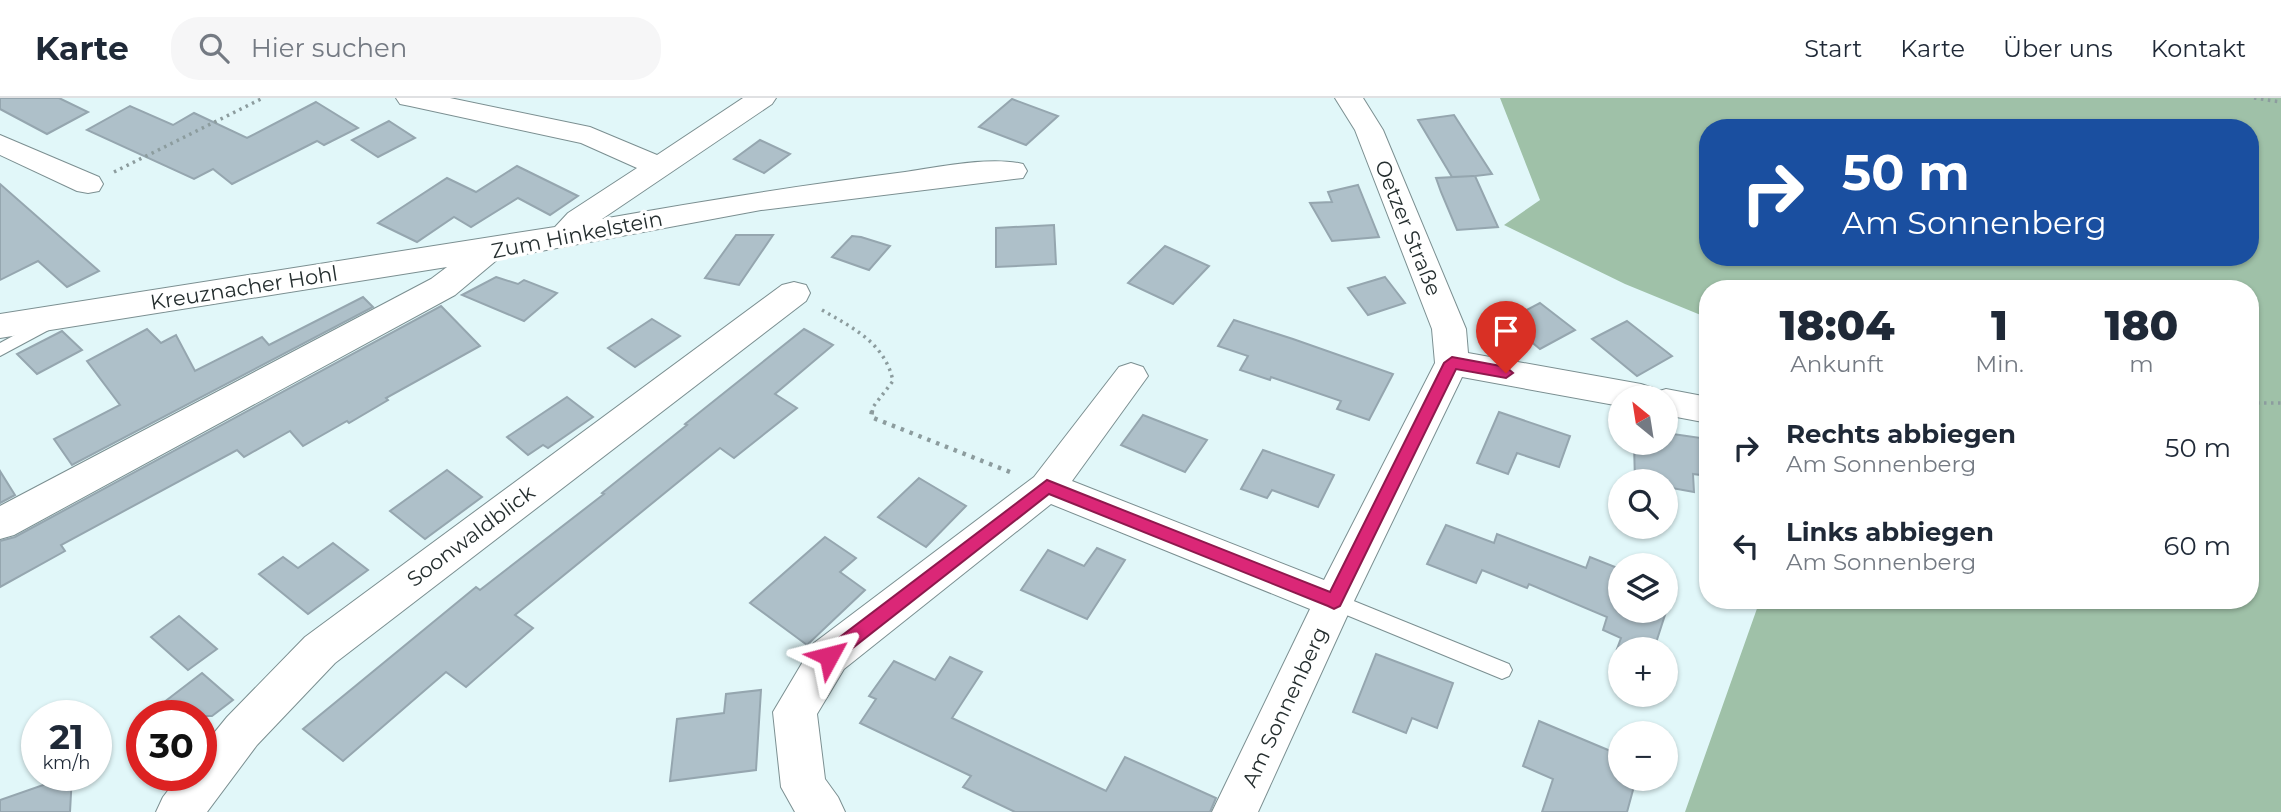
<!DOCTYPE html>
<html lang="de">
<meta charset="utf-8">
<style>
:root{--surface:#fff;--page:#f6f6f7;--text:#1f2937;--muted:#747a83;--line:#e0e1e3}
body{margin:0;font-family:Montserrat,sans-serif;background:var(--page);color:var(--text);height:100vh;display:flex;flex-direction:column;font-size:26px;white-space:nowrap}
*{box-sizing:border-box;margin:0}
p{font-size:23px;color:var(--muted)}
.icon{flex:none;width:38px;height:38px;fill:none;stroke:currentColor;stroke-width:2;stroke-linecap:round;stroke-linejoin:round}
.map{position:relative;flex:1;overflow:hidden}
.details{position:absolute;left:1699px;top:182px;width:560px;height:329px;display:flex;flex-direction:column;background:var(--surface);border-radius:28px;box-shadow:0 2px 5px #0004}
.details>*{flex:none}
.hud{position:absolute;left:1699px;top:21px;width:560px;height:147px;border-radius:28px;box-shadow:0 2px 5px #0004;background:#1a4fa0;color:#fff;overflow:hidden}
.needle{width:46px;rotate:330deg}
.controls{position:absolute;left:1608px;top:287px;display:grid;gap:14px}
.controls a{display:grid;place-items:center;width:70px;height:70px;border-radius:50%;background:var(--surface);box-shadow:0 2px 5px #0004;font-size:35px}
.speed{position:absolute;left:21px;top:602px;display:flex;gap:14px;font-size:35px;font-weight:700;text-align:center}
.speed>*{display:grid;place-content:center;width:91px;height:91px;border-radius:50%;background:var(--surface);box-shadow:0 2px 5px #0004;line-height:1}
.speed small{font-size:18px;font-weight:400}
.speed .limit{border:10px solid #d22;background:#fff;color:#111}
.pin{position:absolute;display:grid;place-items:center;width:60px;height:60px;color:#fff;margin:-72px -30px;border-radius:50% 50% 50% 0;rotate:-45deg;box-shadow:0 0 7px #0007}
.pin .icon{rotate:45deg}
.me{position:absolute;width:77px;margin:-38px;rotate:52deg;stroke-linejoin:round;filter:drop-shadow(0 0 5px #0008)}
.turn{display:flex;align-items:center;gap:24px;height:147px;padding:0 28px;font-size:32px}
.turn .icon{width:91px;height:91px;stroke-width:2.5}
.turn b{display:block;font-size:49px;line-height:60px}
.eta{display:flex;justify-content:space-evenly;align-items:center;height:119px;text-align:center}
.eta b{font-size:42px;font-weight:800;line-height:49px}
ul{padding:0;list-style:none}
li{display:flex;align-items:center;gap:21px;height:98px;padding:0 28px}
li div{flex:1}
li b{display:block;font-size:26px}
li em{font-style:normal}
header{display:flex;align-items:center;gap:42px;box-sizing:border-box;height:98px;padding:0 35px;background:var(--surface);border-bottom:2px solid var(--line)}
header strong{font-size:33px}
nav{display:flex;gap:38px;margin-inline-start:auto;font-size:24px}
.search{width:490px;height:63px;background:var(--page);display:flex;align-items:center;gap:18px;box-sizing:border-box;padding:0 24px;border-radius:28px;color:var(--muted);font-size:26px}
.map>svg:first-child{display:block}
</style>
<header>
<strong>Karte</strong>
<div class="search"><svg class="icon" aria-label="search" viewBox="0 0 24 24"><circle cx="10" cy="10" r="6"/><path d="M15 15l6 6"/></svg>Hier suchen</div>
<nav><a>Start</a><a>Karte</a><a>Über uns</a><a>Kontakt</a></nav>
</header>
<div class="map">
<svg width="2281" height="714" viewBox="0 0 2281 714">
<rect width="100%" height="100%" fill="#e1f7f9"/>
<path fill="#9fc1a8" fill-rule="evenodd" d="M 1500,0 L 2281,0 L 2281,714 L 1685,714 L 1760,502 L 2250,502 L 2250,191 L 1708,191 L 1708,220 L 1625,186 L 1504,127 L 1540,102 ZM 1708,30 L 2250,30 L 2250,159 L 1708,159 Z"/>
<g fill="#aec0c9" stroke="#95a6af" stroke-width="2">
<path d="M 0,0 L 59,0 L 88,14 L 47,36 L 0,11 Z"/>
<path d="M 1012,1 L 1058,18 L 1026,47 L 979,29 Z"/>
<path d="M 316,4 L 358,30 L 324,47 L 317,43 L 232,86 L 213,71 L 194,81 L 87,32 L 130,8 L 173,27 L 194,15 L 247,40 Z"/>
<path d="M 1454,17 L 1492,76 L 1475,78 L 1498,129 L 1457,132 L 1441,94 L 1436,80 L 1474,78 L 1452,79 L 1418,22 Z"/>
<path d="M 389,23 L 415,40 L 378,59 L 352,42 Z"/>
<path d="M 760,42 L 790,56 L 764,75 L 734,61 Z"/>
<path d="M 517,68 L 578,98 L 550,117 L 518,100 L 471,129 L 454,119 L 417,144 L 378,125 L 447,80 L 476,94 Z"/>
<path d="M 0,86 L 99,173 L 67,189 L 38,163 L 0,182 Z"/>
<path d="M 1358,87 L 1379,139 L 1332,143 L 1310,105 L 1332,104 L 1328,94 Z"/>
<path d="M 1054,127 L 1056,166 L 996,169 L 996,130 Z"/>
<path d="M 736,137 L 773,137 L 739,187 L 705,180 Z"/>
<path d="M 852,138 L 861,139 L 890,148 L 869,172 L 832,159 Z"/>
<path d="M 1165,148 L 1209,168 L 1173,206 L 1128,185 Z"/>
<path d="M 496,179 L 518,186 L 524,182 L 557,195 L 524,223 L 462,197 Z"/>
<path d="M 1385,179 L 1405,205 L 1368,217 L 1348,190 Z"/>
<path d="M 363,199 L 373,209 L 72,367 L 54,341 L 120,307 L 87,263 L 147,231 L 161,245 L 176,237 L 195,273 L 262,239 L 269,247 Z"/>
<path d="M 1540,205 L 1575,232 L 1540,251 L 1506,223 Z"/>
<path d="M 441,208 L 480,248 L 386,300 L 388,302 L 349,325 L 347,323 L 303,348 L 290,333 L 244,359 L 237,352 L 61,447 L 65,453 L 0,489 L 0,443 L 15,439 Z"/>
<path d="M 652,221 L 680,238 L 635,269 L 608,250 Z"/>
<path d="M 1234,222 L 1293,241 L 1393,276 L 1369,322 L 1337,311 L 1341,303 L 1271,279 L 1270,282 L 1240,272 L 1248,258 L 1218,248 Z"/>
<path d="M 1627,223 L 1672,258 L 1637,278 L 1592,241 Z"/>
<path d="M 804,231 L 833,247 L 775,296 L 797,310 L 734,360 L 720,350 L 515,517 L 533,530 L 466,589 L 446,574 L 343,663 L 303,631 L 476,489 L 480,492 L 604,396 L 602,395 L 687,327 L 685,326 Z"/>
<path d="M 62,233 L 82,252 L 37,276 L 17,256 Z"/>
<path d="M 567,299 L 593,319 L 548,350 L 543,347 L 528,357 L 507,339 Z"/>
<path d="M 1499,314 L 1570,338 L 1559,369 L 1517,355 L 1508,376 L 1477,365 Z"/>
<path d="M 1143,317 L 1207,342 L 1185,374 L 1121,347 Z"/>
<path d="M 1666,335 L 1708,341 L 1708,378 L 1693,376 L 1694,394 L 1666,389 L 1666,383 L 1635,383 L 1634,346 L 1661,351 L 1660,345 L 1666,345 Z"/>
<path d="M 1263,352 L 1334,377 L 1318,409 L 1272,392 L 1267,400 L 1241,391 Z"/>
<path d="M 447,372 L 482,399 L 425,441 L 390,413 Z"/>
<path d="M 0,373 L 15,397 L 0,405 Z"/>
<path d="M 919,380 L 966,408 L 926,449 L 878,419 Z"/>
<path d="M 1446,427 L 1494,445 L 1497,436 L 1586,470 L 1590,459 L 1620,471 L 1620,513 L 1666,513 L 1666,489 L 1673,492 L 1654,551 L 1617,551 L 1621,540 L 1603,532 L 1607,519 L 1529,486 L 1527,490 L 1482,472 L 1476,485 L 1427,466 Z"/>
<path d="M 825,439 L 856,460 L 840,474 L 865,492 L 807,547 L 750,505 Z"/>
<path d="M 333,445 L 368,472 L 308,516 L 259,476 L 283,459 L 298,470 Z"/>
<path d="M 1097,450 L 1125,462 L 1087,521 L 1021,492 L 1048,452 L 1084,468 Z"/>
<path d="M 179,518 L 217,551 L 188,572 L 151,539 Z"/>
<path d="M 1376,556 L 1453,585 L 1437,630 L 1412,620 L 1406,635 L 1353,614 Z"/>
<path d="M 950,559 L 982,574 L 952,620 L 1106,693 L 1125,659 L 1216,700 L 1210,714 L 1015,714 L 963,689 L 971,678 L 860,625 L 876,601 L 869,598 L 894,563 L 935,582 Z"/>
<path d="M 202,575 L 233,602 L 212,618 L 146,618 Z"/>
<path d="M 761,592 L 756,672 L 670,683 L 677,621 L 724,615 L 726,596 Z"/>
<path d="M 1539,623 L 1620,657 L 1620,681 L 1636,681 L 1627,714 L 1542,714 L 1553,681 L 1523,668 Z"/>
<path d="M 72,677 L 70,714 L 0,714 L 0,702 Z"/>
</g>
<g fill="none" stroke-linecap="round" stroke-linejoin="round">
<g stroke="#7b8f91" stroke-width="2">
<g id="lane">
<path d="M 50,218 L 58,224 L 56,228 L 0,258 L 0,245 Z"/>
<path d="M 1334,495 L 1509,566 L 1512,572 L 1509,578 L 1502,581 L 1327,509 L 1324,503 L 1327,497 Z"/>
</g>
</g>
<g stroke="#7b8f91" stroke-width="2">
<g id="street">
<path d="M 396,0 L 450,0 L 590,29 L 657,57 L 743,0 L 776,0 L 772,6 L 602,121 C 703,103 803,87 905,74 C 939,69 990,58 1023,66 L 1027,73 L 1023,80 L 761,112 L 498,161 L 455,197 L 14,437 L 0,441 L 0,408 L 431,181 L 447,169 L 0,240 L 0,216 L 555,129 L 568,115 L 637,70 L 581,45 L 410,8 L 400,6 Z"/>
<path d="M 1335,0 L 1363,0 L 1383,32 L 1466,231 L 1468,255 L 1641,286 L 1653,290 L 1656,294 L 1666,291 L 1708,299 L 1708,325 L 1666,317 L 1666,299 L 1620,299 L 1620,308 L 1462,279 L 1354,503 L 1258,714 L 1212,714 L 1310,511 L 1051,406 L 844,571 L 817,616 L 825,681 L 838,699 L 845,714 L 795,714 L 781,689 L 773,614 L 814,545 L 1034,379 L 1119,269 L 1131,265 L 1143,269 L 1148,278 L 1072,383 L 1324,482 L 1435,265 L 1432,231 L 1355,32 Z"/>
<path d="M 0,37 L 99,79 L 103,86 L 99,93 L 88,95 L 77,93 L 0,57 Z"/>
<path d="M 794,184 L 806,187 L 810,195 L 806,203 L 335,565 L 257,647 L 207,714 L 156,714 L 163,699 L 180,677 L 201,677 L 201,651 L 227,619 L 305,539 L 782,187 Z"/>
</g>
</g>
<g stroke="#8c9c9e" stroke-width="3.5" stroke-dasharray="2.5 4.5" stroke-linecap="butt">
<path d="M 2254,0 L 2281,4"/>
<path d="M 114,74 L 263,0"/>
<path d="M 822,212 C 853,230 885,245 893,283 L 873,309 L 872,315"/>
<path d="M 2250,305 L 2281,305"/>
</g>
<path stroke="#8c9c9e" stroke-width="4.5" stroke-dasharray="3.5 6" stroke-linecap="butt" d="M 872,313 L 871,319 L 1010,374"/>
<use href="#lane" fill="#fff" fill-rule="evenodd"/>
<use href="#street" fill="#fff" fill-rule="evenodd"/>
</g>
<path fill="#db2777" stroke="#8e194d" stroke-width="2" d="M 1452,259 L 1506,269 L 1513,275 L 1506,280 L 1456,271 L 1340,508 L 1334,511 L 1328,508 L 1049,396 L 836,563 L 829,565 L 823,563 L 820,558 L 823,552 L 1047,382 L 1330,494 L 1444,265 Z"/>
<g text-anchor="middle" stroke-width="7" stroke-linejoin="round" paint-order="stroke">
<g font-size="21" fill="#252e2f" stroke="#fff">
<text transform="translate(1408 130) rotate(68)" y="7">Oetzer Straße</text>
<text transform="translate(577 137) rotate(-11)" y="7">Zum Hinkelstein</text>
<text transform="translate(244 190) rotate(-9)" y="7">Kreuznacher Hohl</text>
<text transform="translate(471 438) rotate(-37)" y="7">Soonwaldblick</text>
<text transform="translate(1285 609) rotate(-65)" y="7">Am Sonnenberg</text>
</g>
</g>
</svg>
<div class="controls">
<a><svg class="needle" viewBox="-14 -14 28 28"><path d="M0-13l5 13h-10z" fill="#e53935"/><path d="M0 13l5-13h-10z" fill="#747a83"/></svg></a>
<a><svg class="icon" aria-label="search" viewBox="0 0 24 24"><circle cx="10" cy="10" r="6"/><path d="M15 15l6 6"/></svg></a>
<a><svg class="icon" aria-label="layers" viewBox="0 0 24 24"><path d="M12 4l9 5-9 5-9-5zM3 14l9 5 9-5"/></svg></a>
<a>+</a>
<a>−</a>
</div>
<div class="speed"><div>21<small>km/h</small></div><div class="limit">30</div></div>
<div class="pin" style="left:1506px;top:275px;background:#d93025"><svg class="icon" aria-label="arrive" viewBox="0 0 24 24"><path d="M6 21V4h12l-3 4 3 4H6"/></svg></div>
<svg class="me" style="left:829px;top:558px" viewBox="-20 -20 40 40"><path d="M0-17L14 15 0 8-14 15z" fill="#db2777" stroke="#fff" stroke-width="4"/></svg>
<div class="hud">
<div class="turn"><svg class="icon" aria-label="right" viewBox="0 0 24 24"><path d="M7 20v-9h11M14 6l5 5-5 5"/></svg><div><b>50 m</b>Am Sonnenberg</div></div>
</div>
<section class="details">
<div class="eta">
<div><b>18:04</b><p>Ankunft</p></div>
<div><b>1</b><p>Min.</p></div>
<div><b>180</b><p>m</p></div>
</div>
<ul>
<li><svg class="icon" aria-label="right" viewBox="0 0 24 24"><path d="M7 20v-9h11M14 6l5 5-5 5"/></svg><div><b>Rechts abbiegen</b><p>Am Sonnenberg</p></div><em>50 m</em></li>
<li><svg class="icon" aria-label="left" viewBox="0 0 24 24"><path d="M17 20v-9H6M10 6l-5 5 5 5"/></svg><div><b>Links abbiegen</b><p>Am Sonnenberg</p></div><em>60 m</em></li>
</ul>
</section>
</div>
